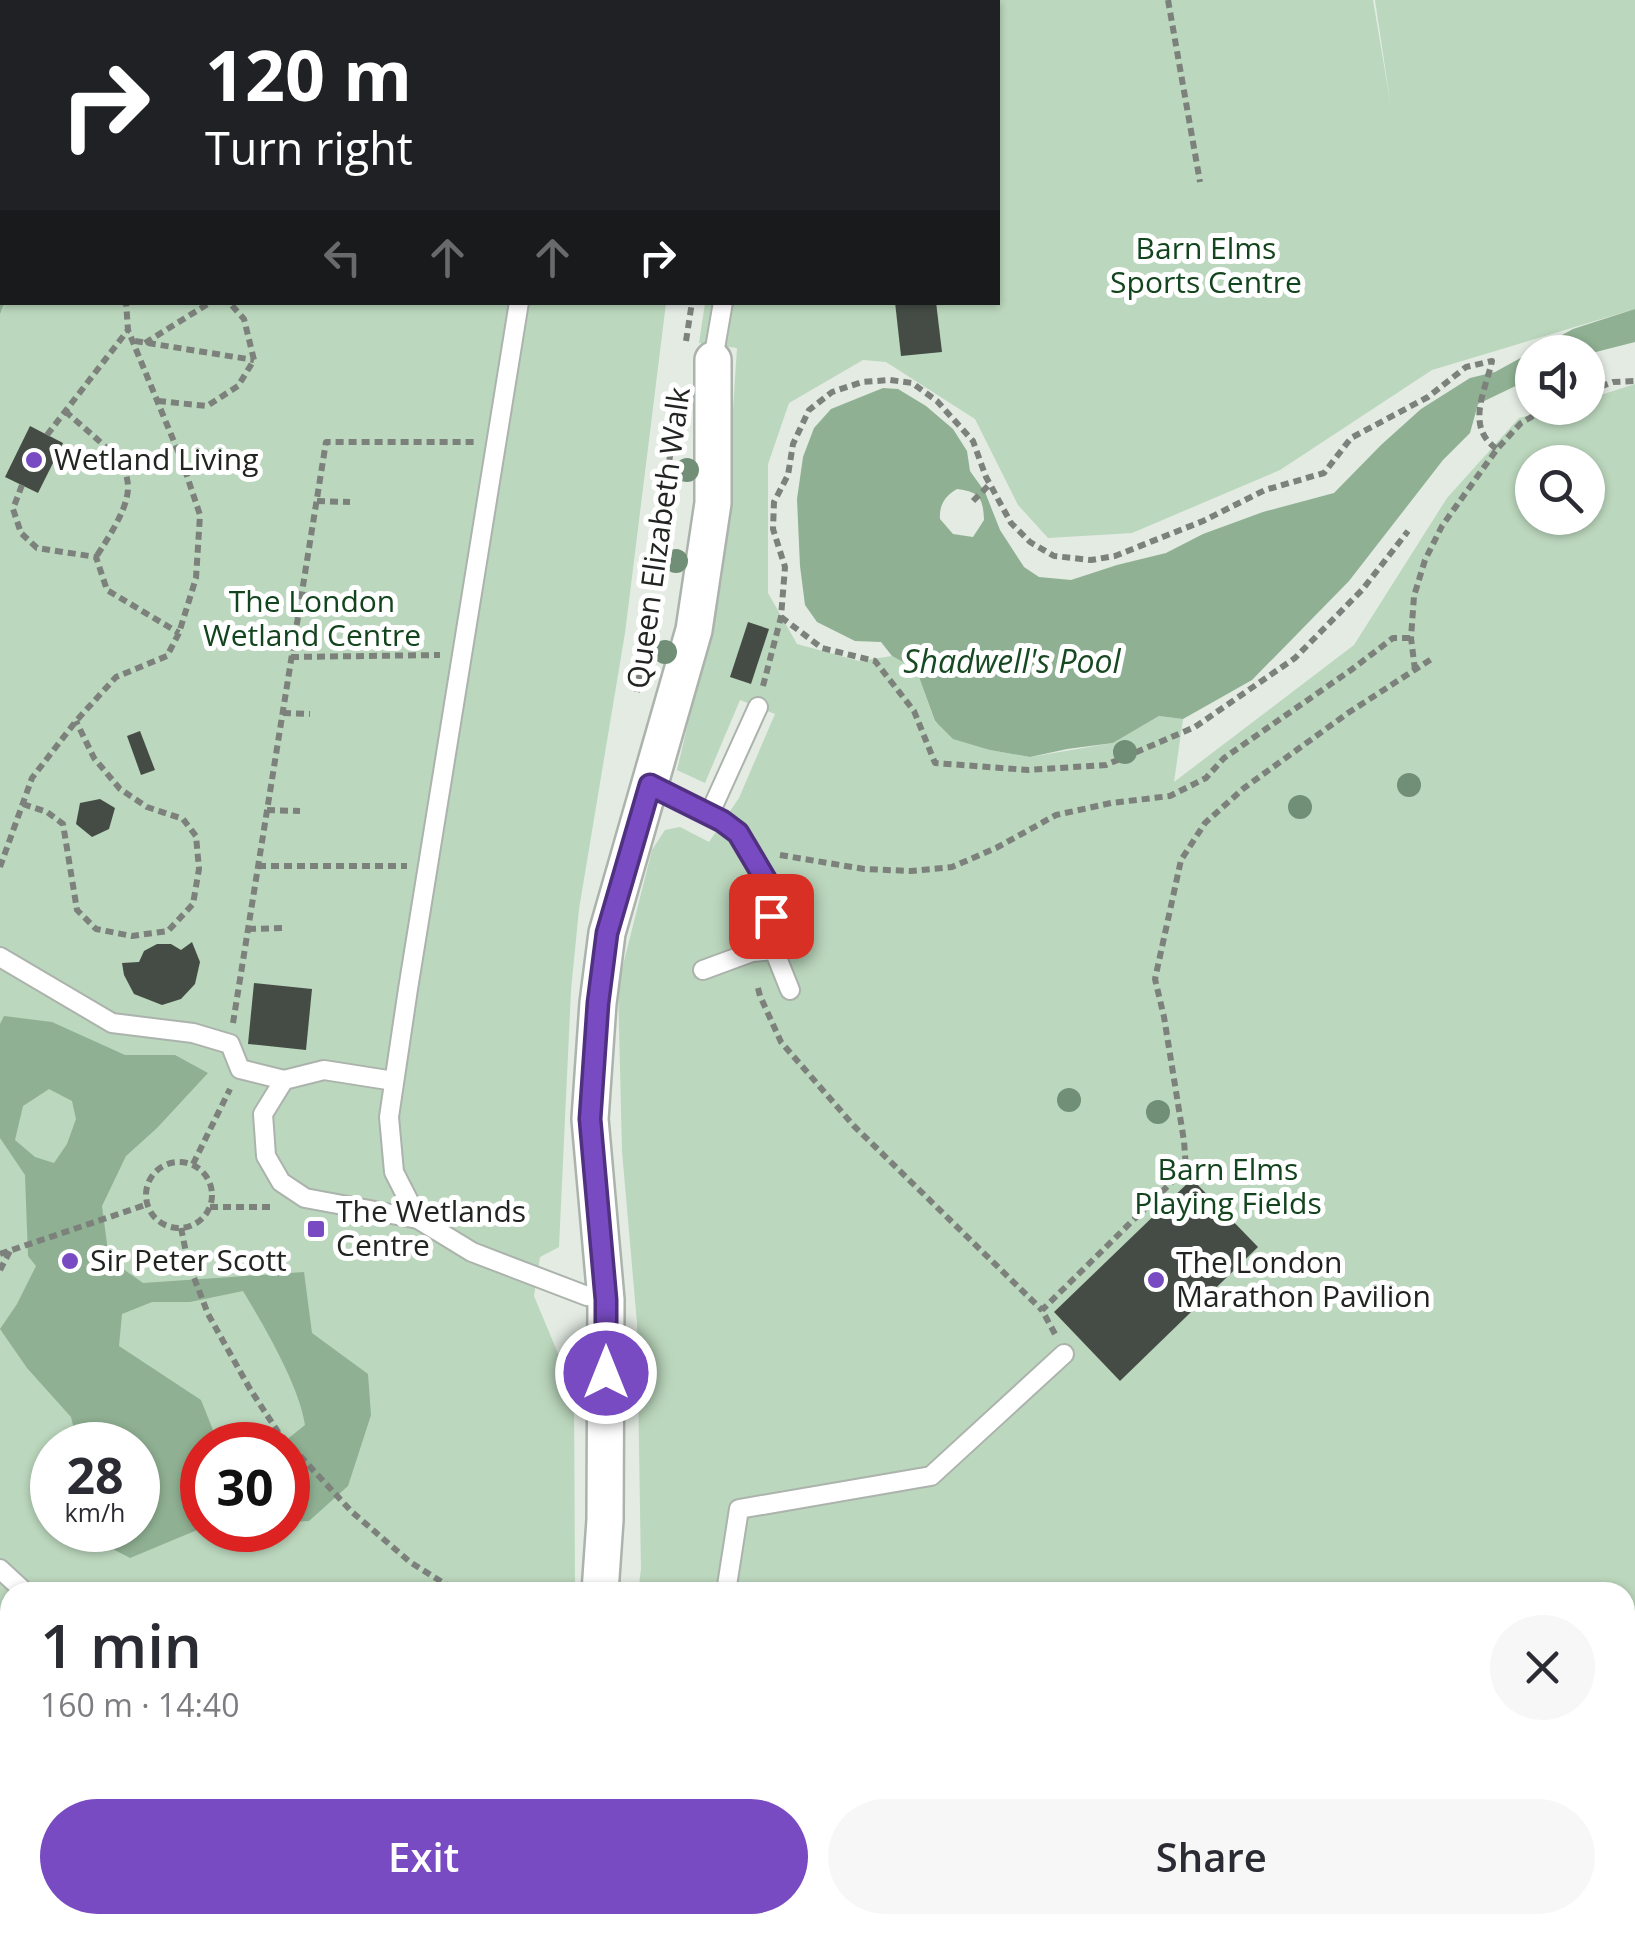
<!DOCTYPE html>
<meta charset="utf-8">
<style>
:root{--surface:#fff;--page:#f7f7f7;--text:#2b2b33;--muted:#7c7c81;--accent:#794bc3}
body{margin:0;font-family:"Open Sans",sans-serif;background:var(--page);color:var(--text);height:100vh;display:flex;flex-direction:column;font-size:38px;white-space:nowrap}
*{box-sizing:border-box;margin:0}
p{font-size:32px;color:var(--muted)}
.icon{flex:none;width:55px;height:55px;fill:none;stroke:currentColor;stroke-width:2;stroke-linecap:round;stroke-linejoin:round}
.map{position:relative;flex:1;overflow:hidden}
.sheet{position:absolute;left:0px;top:1582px;width:1635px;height:352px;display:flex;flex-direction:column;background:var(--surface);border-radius:30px 30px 0 0;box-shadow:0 2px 8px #0004}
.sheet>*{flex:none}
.top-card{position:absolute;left:0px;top:0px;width:1000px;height:305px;box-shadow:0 2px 8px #0004;background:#202124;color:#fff;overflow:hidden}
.tools{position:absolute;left:1515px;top:335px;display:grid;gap:20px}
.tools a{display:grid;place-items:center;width:90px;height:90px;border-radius:50%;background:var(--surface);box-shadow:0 2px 8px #0004;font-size:50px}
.speed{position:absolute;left:30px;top:1422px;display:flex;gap:20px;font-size:50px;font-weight:700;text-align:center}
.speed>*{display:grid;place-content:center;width:130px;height:130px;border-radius:50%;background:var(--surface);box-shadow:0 2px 8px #0004;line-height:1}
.speed small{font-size:25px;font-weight:400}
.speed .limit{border:15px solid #d22;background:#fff;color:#111}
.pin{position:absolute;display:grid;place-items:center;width:85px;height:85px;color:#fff;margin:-42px;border-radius:20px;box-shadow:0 5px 15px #0006}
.me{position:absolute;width:110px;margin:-55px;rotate:0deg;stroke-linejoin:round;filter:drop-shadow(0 0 8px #0008)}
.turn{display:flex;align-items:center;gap:35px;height:210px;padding:0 40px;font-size:45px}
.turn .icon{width:130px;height:130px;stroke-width:2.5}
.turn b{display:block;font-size:70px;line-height:85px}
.lanes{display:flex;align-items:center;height:95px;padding:0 40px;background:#0003;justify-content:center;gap:50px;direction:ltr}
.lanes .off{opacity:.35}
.round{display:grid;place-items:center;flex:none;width:105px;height:105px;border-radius:52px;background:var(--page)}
.overview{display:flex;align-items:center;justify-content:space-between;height:170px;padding:0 40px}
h1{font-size:60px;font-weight:600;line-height:75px}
.action{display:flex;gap:20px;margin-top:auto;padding:20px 40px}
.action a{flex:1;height:115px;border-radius:60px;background:var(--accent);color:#fff;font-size:40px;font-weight:600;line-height:115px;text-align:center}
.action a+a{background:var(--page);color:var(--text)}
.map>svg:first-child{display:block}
</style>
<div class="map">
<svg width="1635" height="1933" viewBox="0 0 1635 1933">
<rect width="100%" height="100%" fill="#e3ebe3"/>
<g fill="#bbd7bd" fill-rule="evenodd">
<path d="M 0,0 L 715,0 L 714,2 L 2,2 L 2,302 L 666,303 L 625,633 L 579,909 L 571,990 L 559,1247 L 540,1257 L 534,1296 L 574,1392 L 575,1592 L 10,1592 L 10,1925 L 533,1925 L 532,1933 L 0,1933 ZM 52,1445 L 138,1445 L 138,1530 L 52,1530 ZM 202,1445 L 288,1445 L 288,1530 L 202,1530 Z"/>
<path d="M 752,0 L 1373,0 L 1391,107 L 1375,0 L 1635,0 L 1635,309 L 1432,370 L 1280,470 L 1132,533 L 1048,538 L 1018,505 L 975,419 L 886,362 L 863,360 L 789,403 L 768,464 L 768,593 L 797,644 L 859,661 L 892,656 L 916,669 L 935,722 L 990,750 L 1030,757 L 1113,743 L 1159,716 L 1183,719 L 1174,782 L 1354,645 L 1447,498 L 1519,418 L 1557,408 L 1588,408 L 1588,399 L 1635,384 L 1635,1933 L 595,1933 L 595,1925 L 1625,1925 L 1625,1592 L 638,1592 L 641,1569 L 637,1323 L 622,1151 L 618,985 L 652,850 L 665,830 L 680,827 L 709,842 L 739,798 L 775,714 L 740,700 L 705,783 L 677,770 L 722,579 L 737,348 L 699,343 L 705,303 L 998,302 L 998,2 L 751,2 ZM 1532,462 L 1588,462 L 1588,518 L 1532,518 Z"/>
</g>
<g fill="#8fb092" fill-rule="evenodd">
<path d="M 0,152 L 2,153 L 4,303 L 0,314 Z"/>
<path d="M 1635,309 L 1635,342 L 1588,354 L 1532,352 L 1532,378 L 1478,404 L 1470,433 L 1443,460 L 1349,581 L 1252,680 L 1183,719 L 1159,716 L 1113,743 L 1067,749 L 1030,757 L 990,750 L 953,739 L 935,721 L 916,669 L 892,656 L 881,642 L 855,641 L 817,622 L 805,605 L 800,566 L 797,499 L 803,457 L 814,428 L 831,409 L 883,388 L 898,389 L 926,406 L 953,429 L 967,451 L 970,471 L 985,492 L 1000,530 L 1024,567 L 1039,577 L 1071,580 L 1117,565 L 1166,553 L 1203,534 L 1263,512 L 1334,493 L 1381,445 L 1421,409 L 1470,378 L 1495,372 L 1573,329 ZM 957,489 C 980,492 983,498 984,520 L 973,537 L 953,534 L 940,519 C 939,505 945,496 957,489 Z"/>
<path d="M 4,1016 L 52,1022 L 125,1055 L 175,1055 L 208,1073 L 157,1128 L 126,1156 L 102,1206 L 109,1259 L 143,1283 L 304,1272 L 312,1333 L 368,1374 L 371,1415 L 348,1486 L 309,1521 L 288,1522 L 288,1445 L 280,1445 L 305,1425 C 299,1385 264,1326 243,1291 L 190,1302 L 152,1302 L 122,1314 L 119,1346 L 201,1400 L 213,1430 L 227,1445 L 202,1445 L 202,1528 L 130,1558 L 88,1536 L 88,1530 L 138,1530 L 138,1445 L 78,1445 L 71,1417 L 27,1368 L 0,1329 L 17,1304 L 36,1266 L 28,1256 L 25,1175 L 0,1138 L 0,1024 ZM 49,1089 L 72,1101 L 76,1119 L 67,1144 L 54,1163 L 35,1157 L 15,1140 L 23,1106 Z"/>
</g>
<g fill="#454c45">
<path d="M 895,302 L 936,302 L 942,352 L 901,356 Z"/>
<path d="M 30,426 L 63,443 L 38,493 L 5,477 Z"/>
<path d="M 748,622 L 769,629 L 751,684 L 730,677 Z"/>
<path d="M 140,731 L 155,770 L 141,775 L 127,736 Z"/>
<path d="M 100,799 L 115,808 L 109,829 L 92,837 L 76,824 L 80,803 Z"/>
<path d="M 192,942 L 200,962 L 195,984 L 181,999 L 162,1005 L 134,994 L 124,975 L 122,963 L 139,962 L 144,951 L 157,944 L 171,944 L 181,950 Z"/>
<path d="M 254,983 L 312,989 L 306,1050 L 248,1044 Z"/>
<path d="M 1192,1179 L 1258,1247 L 1120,1381 L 1054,1312 Z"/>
<rect x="618" y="1925" width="42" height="8"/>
</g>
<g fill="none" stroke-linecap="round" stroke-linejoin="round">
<g stroke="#abb3ac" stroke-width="22">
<g id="lane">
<path d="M 581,2 L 582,0"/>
<path d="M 774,2 L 775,0"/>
<path d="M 713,360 L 723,302"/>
<path d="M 650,785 L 722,821 L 738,833 L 749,848 L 767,882 L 774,950 L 790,990"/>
<path d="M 709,815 L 758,707"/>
<path d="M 0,957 L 112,1023 L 193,1033 L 230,1044 L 240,1069 L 284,1080"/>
<path d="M 703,970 L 752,952 L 774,950"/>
<path d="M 394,1081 L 324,1070 L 284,1080 L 263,1114 L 266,1156 L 281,1182 L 305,1198 L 418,1219 L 472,1252 L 587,1296 L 606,1300"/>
<path d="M 418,1219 L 394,1172 L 389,1117 L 408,989 L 519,302"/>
<path d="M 0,1569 L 25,1592"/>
<path d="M 726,1592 L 739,1509 L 931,1476 L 1064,1354"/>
<path d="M 688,1925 L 688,1933"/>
</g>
</g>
<g stroke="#abb3ac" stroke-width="40">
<g id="street">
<path d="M 600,1592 L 605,1520 L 606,1300 L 590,1119 L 598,1003 L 607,933 L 694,630 L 713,503 L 713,360"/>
<path d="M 573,1933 L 573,1925"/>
</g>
</g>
<g stroke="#7c817c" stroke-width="6" stroke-dasharray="8 5" stroke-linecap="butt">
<path d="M 347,0 L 347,2"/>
<path d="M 1168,0 L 1200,182"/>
<path d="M 113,2 L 115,0"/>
<path d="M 199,2 L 201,0"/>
<path d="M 736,2 L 737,0"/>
<path d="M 135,341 L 254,360"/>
<path d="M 686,341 L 692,302"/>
<path d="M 145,343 L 211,302"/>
<path d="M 1588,391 L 1613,382 L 1635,381"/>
<path d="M 158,401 L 207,406 L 238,386 L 254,360 L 244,319 L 229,302"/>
<path d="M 65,411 C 133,471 150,475 96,557"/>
<path d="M 47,435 L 128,330"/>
<path d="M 22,485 L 13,509 L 21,533 L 37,548 L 96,557 L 107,590 L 179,633"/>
<path d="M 317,501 L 350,502"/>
<path d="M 973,501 L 990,484"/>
<path d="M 301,595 L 332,597"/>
<path d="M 781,617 L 822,648 L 875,661 L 914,711 L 935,763 L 1028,770 L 1106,765 L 1195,727 L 1295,658 L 1362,590 L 1408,531"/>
<path d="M 291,657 L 440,655"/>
<path d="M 1415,670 L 1411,638 L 1414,596 L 1425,560 L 1442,526 L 1497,449 L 1521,423 L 1547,408"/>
<path d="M 763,686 L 781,617 L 785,567 L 773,529 L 774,502 L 788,475 L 793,444 L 809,410 L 832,392 L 862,382 L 890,380 L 912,383 L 937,401 L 973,441 L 986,477 L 1011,523 L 1030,542 L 1054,556 L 1091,560 L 1115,556 L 1203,521 L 1265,490 L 1324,473 L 1351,438 L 1428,397 L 1466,367 L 1492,361 C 1485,392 1465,427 1497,449"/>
<path d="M 637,692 L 676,413"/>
<path d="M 283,713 L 310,714"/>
<path d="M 23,804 L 47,812 L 63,824 L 77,910 L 96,929 L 132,936 L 168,931 L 193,904 L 199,869 L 196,836 L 183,819 L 147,807 L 120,789 L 94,758 L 76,721"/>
<path d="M 267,810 L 300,811"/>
<path d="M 780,855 L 864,869 L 911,871 L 952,867 L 996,848 L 1056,815 L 1111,803 L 1170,796 L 1206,778 L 1224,758 L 1351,670 L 1393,638 L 1411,638"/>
<path d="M 258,866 L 407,866"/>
<path d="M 0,867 L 32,778 L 76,721 L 116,677 L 167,656 L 179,633 L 196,578 L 200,515 L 182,461 L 128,330 L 126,302"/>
<path d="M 248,929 L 283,928"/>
<path d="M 758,988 L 760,996 L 781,1042 L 854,1126 L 1042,1310"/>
<path d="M 233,1023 L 326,442 L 475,442"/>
<circle cx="179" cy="1195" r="33"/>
<path d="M 193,1164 L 230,1089"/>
<path d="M 210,1207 L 271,1207"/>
<path d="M 181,1228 L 188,1262 L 208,1314 L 250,1389 L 278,1432 L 352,1512 L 410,1562 L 458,1592"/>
<path d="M 373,1240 L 428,1257"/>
<path d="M 0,1254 L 145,1205"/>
<path d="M 0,1270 L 10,1251"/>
<path d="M 1055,1334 L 1042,1310 L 1186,1168 L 1184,1141 L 1164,1017 L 1155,979 L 1181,860 L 1205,823 L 1244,788 L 1348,713 L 1433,658"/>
<path d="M 0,1899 L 10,1899"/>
</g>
<use href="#lane" stroke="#fff" stroke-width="18"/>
<use href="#street" stroke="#fff" stroke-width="35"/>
</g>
<g fill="#708f76">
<circle cx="687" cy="470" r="12"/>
<circle cx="676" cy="561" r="12"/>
<circle cx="665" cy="652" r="12"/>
<circle cx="1125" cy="752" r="12"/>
<circle cx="1409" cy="785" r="12"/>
<circle cx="1300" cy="807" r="12"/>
<circle cx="1069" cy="1100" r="12"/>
<circle cx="1158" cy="1112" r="12"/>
</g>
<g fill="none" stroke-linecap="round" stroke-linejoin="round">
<g stroke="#4f317f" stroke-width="25">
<path id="route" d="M 606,1373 L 606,1300 L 590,1119 L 598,1003 L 607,933 L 650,785 L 722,821 L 738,833 L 767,882 L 771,916"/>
</g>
<use href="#route" stroke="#794bc3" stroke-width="18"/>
</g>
<g fill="#794bc3" stroke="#fff" stroke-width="4">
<circle cx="34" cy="460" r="10"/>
<rect x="306" y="1219" width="20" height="20" rx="5"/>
<circle cx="70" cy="1261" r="10"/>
<circle cx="1156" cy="1280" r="10"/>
</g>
<g text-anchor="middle" stroke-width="10" stroke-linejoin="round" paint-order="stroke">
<g font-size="30" fill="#12441d" stroke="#fff">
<text x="1206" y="259">Barn Elms<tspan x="1206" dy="34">Sports Centre</tspan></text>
<text x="312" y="612">The London<tspan x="312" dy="34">Wetland Centre</tspan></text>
<text x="1228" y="1180">Barn Elms<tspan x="1228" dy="34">Playing Fields</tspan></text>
</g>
<g font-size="30" fill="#212421" stroke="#fff" text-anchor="start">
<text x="54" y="470">Wetland Living</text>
<text x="336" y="1222">The Wetlands<tspan x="336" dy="34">Centre</tspan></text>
<text x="90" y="1271">Sir Peter Scott</text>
<text x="1176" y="1273">The London<tspan x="1176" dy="34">Marathon Pavilion</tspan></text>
</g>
<g font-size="30" fill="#212421" stroke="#fff">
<text transform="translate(659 538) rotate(-82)" y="10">Queen Elizabeth Walk</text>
</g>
<g font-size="32" font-style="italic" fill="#174922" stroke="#fff">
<text x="1012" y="673">Shadwell's Pool</text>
</g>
</g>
</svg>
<div class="tools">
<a><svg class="icon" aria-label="sound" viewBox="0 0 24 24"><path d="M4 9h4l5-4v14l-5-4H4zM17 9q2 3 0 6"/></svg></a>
<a><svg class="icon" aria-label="search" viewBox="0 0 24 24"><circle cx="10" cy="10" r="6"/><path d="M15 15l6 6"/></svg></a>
</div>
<div class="speed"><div>28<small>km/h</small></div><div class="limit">30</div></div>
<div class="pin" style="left:771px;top:916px;background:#d93025"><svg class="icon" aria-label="arrive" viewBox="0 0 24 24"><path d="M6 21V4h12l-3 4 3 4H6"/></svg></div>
<svg class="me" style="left:606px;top:1373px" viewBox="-20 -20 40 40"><circle r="17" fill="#794bc3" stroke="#fff" stroke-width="3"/><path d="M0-11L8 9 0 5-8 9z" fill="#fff"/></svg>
<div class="top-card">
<div class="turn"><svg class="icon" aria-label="right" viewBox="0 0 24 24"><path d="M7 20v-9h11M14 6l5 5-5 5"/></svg><div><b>120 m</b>Turn right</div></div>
<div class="lanes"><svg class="icon off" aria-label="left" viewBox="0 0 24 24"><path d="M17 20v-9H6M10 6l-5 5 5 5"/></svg><svg class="icon off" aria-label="ahead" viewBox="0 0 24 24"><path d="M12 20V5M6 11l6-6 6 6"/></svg><svg class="icon off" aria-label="ahead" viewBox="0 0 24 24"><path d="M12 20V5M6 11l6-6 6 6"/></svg><svg class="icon" aria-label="right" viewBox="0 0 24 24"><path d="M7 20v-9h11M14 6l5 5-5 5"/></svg></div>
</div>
<section class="sheet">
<div class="overview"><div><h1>1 min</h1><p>160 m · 14:40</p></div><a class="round"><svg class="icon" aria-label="close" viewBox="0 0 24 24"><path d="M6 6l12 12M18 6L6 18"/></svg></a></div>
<div class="action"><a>Exit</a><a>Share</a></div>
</section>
</div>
